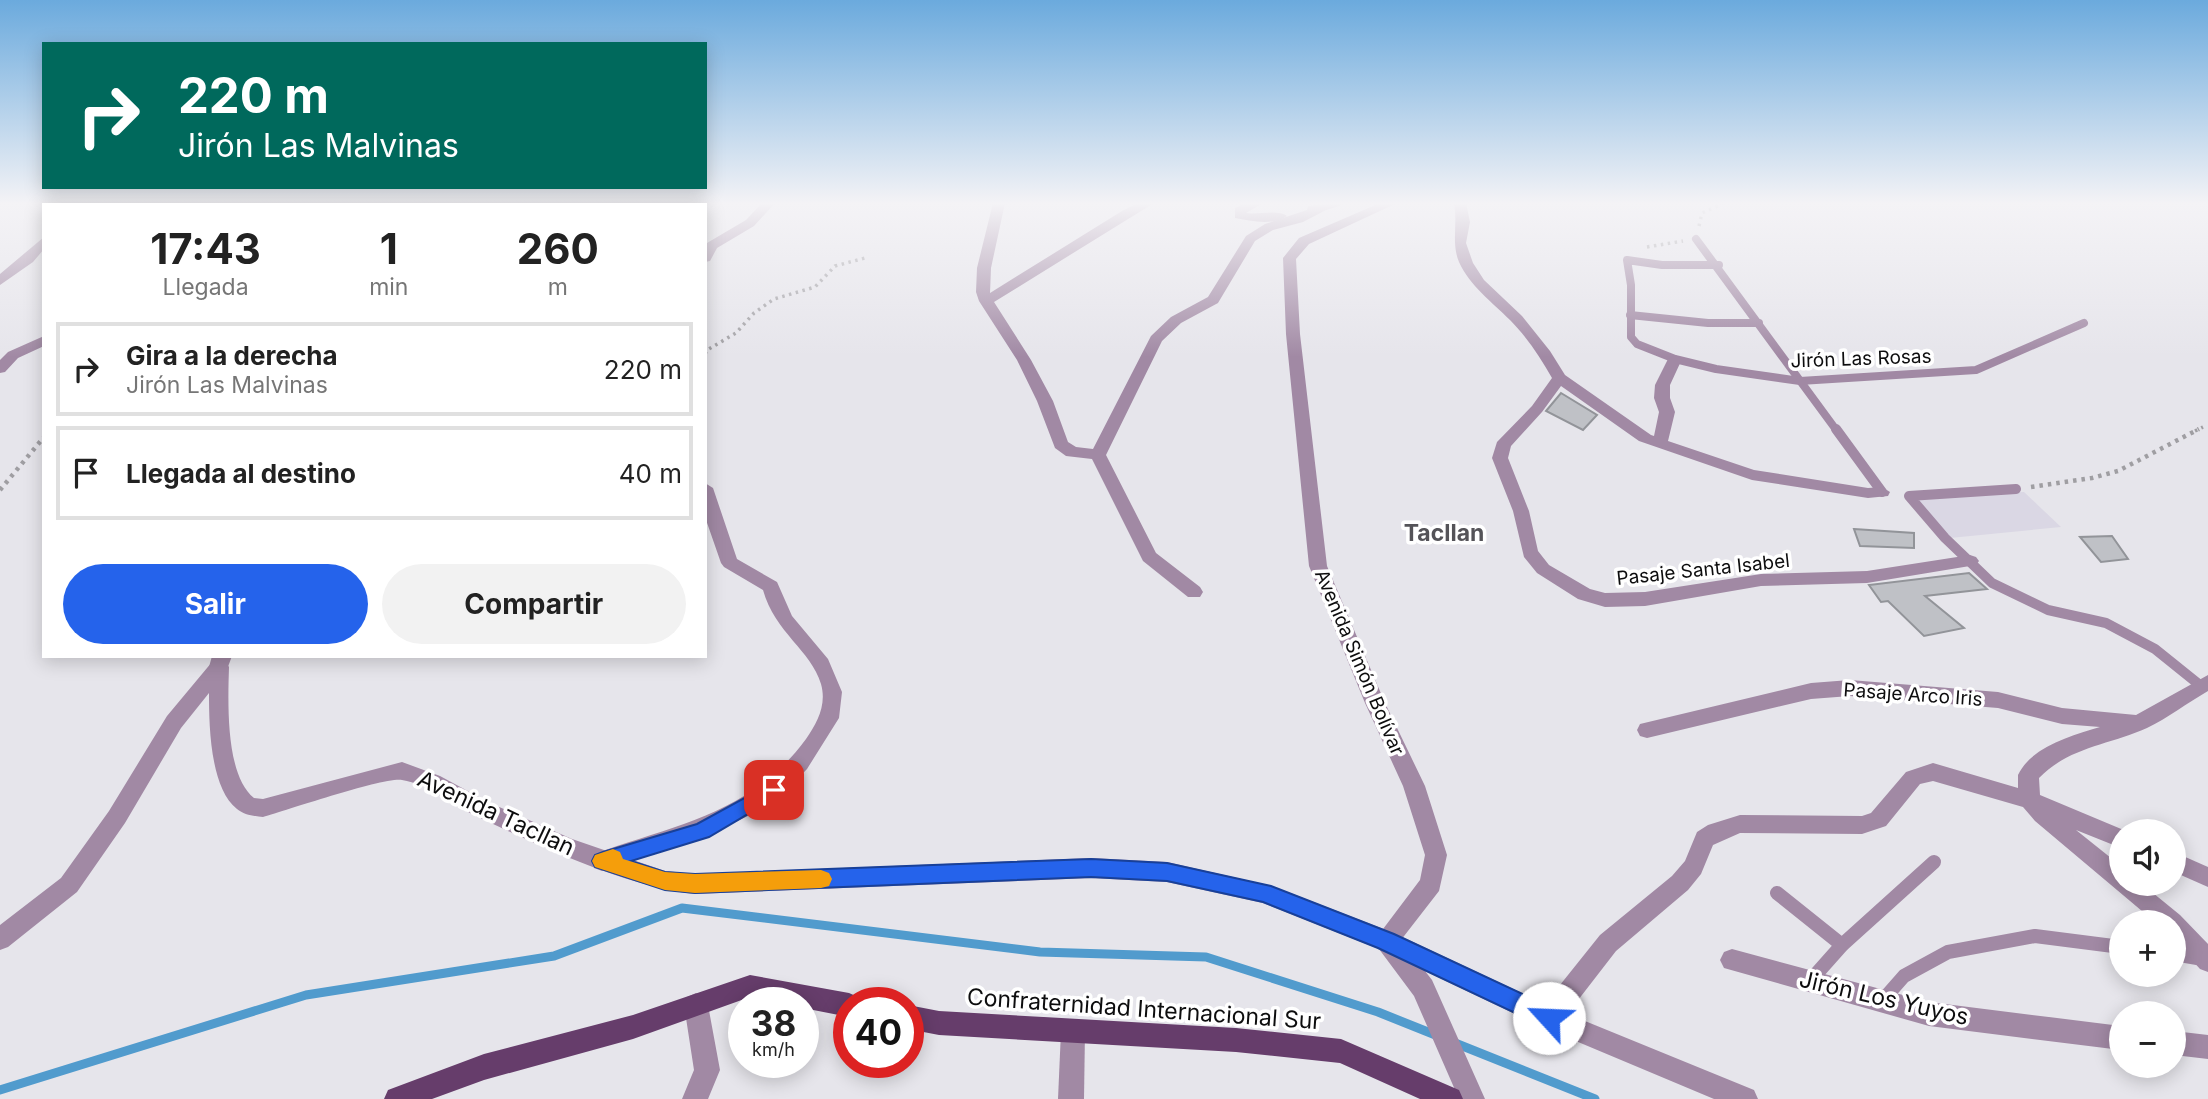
<!DOCTYPE html>
<html lang="es">
<meta charset="utf-8">
<style>
:root{--surface:#fff;--page:#f2f2f2;--text:#222;--muted:#767676;--line:#e0e0e0;--accent:#2563eb}
body{margin:0;font-family:Inter,sans-serif;background:var(--page);color:var(--text);height:100vh;display:flex;flex-direction:column;font-size:26px;white-space:nowrap}
*{box-sizing:border-box;margin:0}
p{font-size:23px;color:var(--muted)}
.icon{flex:none;width:38px;height:38px;fill:none;stroke:currentColor;stroke-width:2;stroke-linecap:round;stroke-linejoin:round}
.map{position:relative;flex:1;overflow:hidden}
.panel{position:absolute;left:42px;top:203px;width:665px;height:455px;display:flex;flex-direction:column;background:var(--surface);border-radius:0px;box-shadow:0 4px 18px #0003}
.panel>*{flex:none}
.guide{position:absolute;left:42px;top:42px;width:665px;height:147px;border-radius:0px;box-shadow:0 4px 18px #0003;background:#00695c;color:#fff;overflow:hidden}
.tools{position:absolute;left:2109px;top:819px;display:grid;gap:14px}
.tools a{display:grid;place-items:center;width:77px;height:77px;border-radius:50%;background:var(--surface);box-shadow:0 4px 18px #0003;font-size:35px}
.speed{position:absolute;left:728px;top:987px;display:flex;gap:14px;font-size:35px;font-weight:700;text-align:center}
.speed>*{display:grid;place-content:center;width:91px;height:91px;border-radius:50%;background:var(--surface);box-shadow:0 4px 18px #0003;line-height:1}
.speed small{font-size:18px;font-weight:400}
.speed .limit{border:10px solid #d22;background:#fff;color:#111}
.pin{position:absolute;display:grid;place-items:center;width:60px;height:60px;color:#fff;margin:-30px;border-radius:14px;box-shadow:0 4px 10px #0006}
.me{position:absolute;width:77px;margin:-38px;rotate:295deg;stroke-linejoin:round;filter:drop-shadow(0 0 5px #0008)}
.turn{display:flex;align-items:center;gap:24px;height:147px;padding:0 21px;font-size:32px}
.turn .icon{width:91px;height:91px;stroke-width:2.5}
.turn b{display:block;font-size:49px;line-height:60px}
.eta{display:flex;justify-content:space-evenly;align-items:center;height:119px;text-align:center}
.eta b{font-size:42px;font-weight:700;line-height:49px}
.button{display:flex;gap:14px;margin-top:auto;padding:14px 21px}
.button a{flex:1;height:80px;border-radius:42px;background:var(--accent);color:#fff;font-size:28px;font-weight:700;line-height:80px;text-align:center}
.button a+a{background:var(--page);color:var(--text)}
ul{padding:0;list-style:none}
li{display:flex;align-items:center;gap:21px;height:94px;margin:0 14px 10px;padding:0 7px;border:4px solid var(--line);border-radius:0px}
li div{flex:1}
li b{display:block;font-size:26px}
li em{font-style:normal}
.map>svg:first-child{display:block}
</style>
<div class="map">
<svg width="2208" height="1099" viewBox="0 0 2208 1099">
<rect width="100%" height="100%" fill="#e6e5eb"/>
<path fill="#dad7e4" d="M 2024,492 L 2061,527 L 1950,538 L 1915,497 Z"/>
<g fill="none" stroke-linecap="round" stroke-linejoin="round">
<g stroke="#519bcd" stroke-width="9">
<path d="M 1455,1043 L 1595,1099"/>
<path d="M 0,1090 L 306,995 L 554,956 L 682,908 L 1040,952 L 1206,957 L 1378,1012 L 1438,1036"/>
</g>
</g>
<g fill="#bfc1c6" stroke="#929499" stroke-width="2">
<path d="M 1561,393 L 1597,415 L 1583,430 L 1546,411 Z"/>
<path d="M 1854,529 L 1914,533 L 1914,548 L 1860,546 Z"/>
<path d="M 2112,536 L 2128,559 L 2101,562 L 2080,537 Z"/>
<path d="M 1969,573 L 1987,589 L 1925,596 L 1964,628 L 1924,636 L 1888,601 L 1881,602 L 1869,585 Z"/>
</g>
<g fill="none" stroke-linecap="round" stroke-linejoin="round">
<g stroke="#9f9ea2" stroke-width="3.5" stroke-dasharray="2.5 4.5" stroke-linecap="butt">
<path d="M 1699,226 L 1702,213 L 1724,203"/>
<path d="M 1647,247 L 1683,241"/>
<path d="M 705,354 L 707,350 L 736,333 L 754,313 L 774,299 L 815,287 L 835,266 L 865,258"/>
<path d="M 2195,431 L 2203,427"/>
</g>
<g stroke="#9f9ea2" stroke-width="4.5" stroke-dasharray="3.5 5" stroke-linecap="butt">
<path d="M 2031,487 L 2092,478 L 2118,471 L 2199,429"/>
<path d="M 0,490 L 44,437"/>
</g>
<g stroke="#a189a4" stroke-width="8">
<path d="M 1696,239 L 1837,431"/>
<path d="M 1719,265 L 1662,265 L 1627,260 L 1631,285 L 1631,337 L 1637,344 L 1675,359 L 1716,369 L 1800,381 L 1976,370 L 2084,323"/>
<path d="M 1630,315 L 1708,323 L 1759,323"/>
</g>
<g stroke="#a189a4" stroke-width="10">
<path d="M 1836,429 L 1882,492"/>
<path d="M 2016,489 L 1909,496 L 1945,538 L 1992,583 L 2048,610 L 2106,623 L 2155,649 L 2201,686"/>
</g>
<g stroke="#a189a4" stroke-width="14">
<path d="M 1777,893 L 1842,945"/>
<path d="M 2174,954 L 2203,959"/>
<path d="M 1810,981 L 1842,945 L 1934,862"/>
<path d="M 1882,1001 L 1904,976 L 1948,952 L 2035,936 L 2121,947"/>
</g>
<g fill="#a189a4" fill-rule="evenodd">
<path d="M 78,203 L 91,203 L 77,205 Z"/>
<path d="M 122,203 L 134,203 L 121,205 Z"/>
<rect x="298" y="203" width="12" height="2"/>
<path d="M 762,203 L 775,203 L 754,226 L 717,248 L 710,261 L 705,262 L 707,243 L 746,220 Z"/>
<path d="M 993,203 L 1005,203 L 991,268 L 990,293 L 1122,211 L 1138,203 L 1154,203 L 994,302 L 1031,360 L 1053,401 L 1068,442 L 1076,447 L 1093,449 L 1151,336 L 1171,317 L 1208,297 L 1246,236 L 1265,224 L 1307,210 L 1308,206 L 1348,203 L 1326,210 L 1303,222 L 1273,230 L 1255,241 L 1218,303 L 1181,323 L 1162,341 L 1106,455 L 1156,553 L 1200,587 L 1203,592 L 1200,597 L 1188,597 L 1143,561 L 1092,459 L 1066,456 L 1055,448 L 1037,401 L 1017,360 L 979,301 L 976,292 L 977,268 Z"/>
<path d="M 1246,203 L 1263,203 L 1246,213 C 1258,215 1278,209 1287,216 C 1273,226 1251,221 1235,218 L 1235,208 Z"/>
<path d="M 1380,203 L 1397,203 L 1309,244 L 1296,259 L 1300,334 L 1327,566 L 1385,703 L 1425,786 L 1447,855 L 1439,891 L 1394,949 L 1386,952 L 1378,949 L 1374,941 L 1420,880 L 1425,855 L 1403,786 L 1365,703 L 1309,566 L 1286,334 L 1283,258 L 1299,238 Z"/>
<path d="M 1454,203 L 1466,203 L 1470,222 L 1466,243 L 1473,263 L 1484,280 L 1522,316 L 1550,351 L 1565,375 L 1651,435 L 1654,436 L 1659,412 L 1654,398 L 1655,385 L 1668,359 L 1675,355 L 1682,359 L 1670,385 L 1670,398 L 1675,412 L 1668,441 L 1754,470 L 1868,488 L 1882,487 L 1890,492 L 1888,496 L 1868,498 L 1752,480 L 1639,441 L 1561,386 L 1542,412 L 1511,446 L 1508,458 L 1529,511 L 1538,551 L 1549,565 L 1590,589 L 1605,593 L 1645,592 L 1761,574 L 1867,571 L 1970,555 L 1976,557 L 1979,561 L 1976,565 L 1867,583 L 1761,586 L 1645,606 L 1605,607 L 1578,599 L 1537,573 L 1524,557 L 1513,511 L 1492,458 L 1497,442 L 1532,406 L 1552,378 C 1540,357 1527,337 1510,320 C 1492,302 1470,286 1459,262 C 1451,243 1458,224 1454,203 Z"/>
<path d="M 44,237 L 44,249 L 33,262 L 0,285 L 0,274 Z"/>
<path d="M 44,336 L 44,346 L 18,358 L 5,372 L 0,373 L 0,360 L 8,352 Z"/>
<path d="M 705,483 L 713,488 L 737,559 L 777,582 L 792,616 L 828,659 L 842,692 L 839,718 L 807,769 L 785,792 L 760,810 L 703,838 L 602,871 L 594,868 L 591,861 L 594,854 C 675,825 751,814 806,739 C 817,723 827,705 821,684 C 811,650 775,633 763,590 L 724,567 L 721,563 L 705,517 Z"/>
<path d="M 212,656 L 232,656 L 226,672 L 219,674 L 212,672 L 209,667 Z"/>
<path d="M 2208,675 L 2208,691 C 2187,703 2168,718 2147,728 C 2109,745 2069,747 2039,778 L 2040,795 L 2126,831 L 2121,831 L 2121,848 L 2076,830 L 2121,866 L 2121,884 L 2142,884 L 2180,915 L 2208,944 L 2208,972 L 2200,969 L 2174,940 L 2174,922 L 2155,922 L 2035,821 L 2023,807 L 1933,781 L 1920,784 L 1886,826 L 1862,834 L 1740,833 L 1713,845 L 1701,874 L 1688,890 L 1616,951 L 1558,1026 L 1549,1030 L 1540,1026 L 1537,1018 L 1540,1010 L 1600,935 L 1672,876 L 1685,861 L 1697,832 L 1708,825 L 1740,815 L 1862,816 L 1871,813 L 1906,772 L 1933,763 L 2018,788 L 2018,775 C 2032,746 2071,736 2100,727 L 2062,724 L 1998,708 L 1850,696 L 1811,699 L 1647,738 L 1640,736 L 1637,730 L 1640,724 L 1811,683 L 1850,680 L 1998,692 L 2062,708 L 2136,715 Z"/>
<path d="M 2174,852 L 2208,867 L 2208,887 L 2174,872 Z"/>
<path d="M 1732,949 L 1929,1002 L 2121,1026 L 2121,1050 L 1929,1026 L 1724,968 L 1720,960 L 1724,952 Z"/>
<path d="M 696,993 L 705,997 L 708,1005 L 720,1070 L 708,1099 L 682,1099 L 694,1070 L 684,1005 L 687,997 Z"/>
<path d="M 1073,1019 L 1082,1022 L 1085,1031 L 1084,1099 L 1058,1099 L 1061,1031 L 1064,1022 Z"/>
<path d="M 2174,1031 L 2208,1035 L 2208,1059 L 2174,1055 Z"/>
</g>
<path fill="#a189a4" fill-rule="evenodd" d="M 219,660 L 226,662 L 229,667 C 228,701 225,775 254,798 L 263,799 L 402,762 L 440,776 L 488,802 L 572,839 L 665,871 L 695,874 L 1091,858 L 1167,862 L 1272,886 L 1394,933 L 1558,1010 L 1754,1090 L 1758,1099 L 1714,1099 L 1540,1026 L 1425,971 L 1432,980 L 1485,1099 L 1459,1099 L 1414,996 L 1379,949 L 1263,903 L 1167,882 L 1091,878 L 695,894 C 627,887 537,845 474,815 C 451,804 428,784 402,780 C 384,777 288,810 263,817 C 254,816 244,815 237,809 C 210,788 209,725 209,693 L 181,728 L 125,823 L 77,892 L 8,947 L 0,950 L 0,925 L 61,878 L 109,811 L 167,716 L 212,662 Z"/>
<g fill="#663d6b" fill-rule="evenodd">
<path d="M 750,975 L 849,993 L 858,997 L 860,1003 L 849,1003 L 849,1017 L 803,1008 L 803,1003 L 777,1003 L 750,997 L 633,1039 L 484,1080 L 432,1099 L 384,1099 L 388,1090 L 484,1054 L 633,1015 Z"/>
<path d="M 908,1005 L 939,1011 L 1236,1028 L 1341,1039 L 1459,1090 L 1463,1099 L 1420,1099 L 1340,1063 L 1236,1052 L 939,1035 L 908,1029 Z"/>
</g>
</g>
<linearGradient id="sky" x2="0" y2="1"><stop stop-color="#6baadd"/><stop offset="0.57" stop-color="#f4f3f6"/><stop offset="1" stop-color="#f4f3f6" stop-opacity="0"/></linearGradient>
<rect width="2208" height="357" fill="url(#sky)"/>
<path fill="#2563eb" stroke="#184099" stroke-width="2" d="M 774,782 L 780,784 L 783,790 L 780,795 L 709,837 L 631,861 L 665,872 L 695,874 L 1091,859 L 1167,863 L 1271,886 L 1394,934 L 1557,1010 L 1560,1018 L 1557,1026 L 1549,1029 L 1378,948 L 1263,902 L 1167,881 L 1091,877 L 695,893 L 665,890 L 595,867 L 592,861 L 595,855 L 603,852 L 697,824 Z"/>
<path fill="#f59e0b" d="M 613,849 L 620,852 L 623,859 L 665,872 L 695,874 L 821,870 L 829,873 L 832,879 L 829,886 L 821,888 L 695,893 L 665,890 L 595,867 L 592,861 L 595,855 Z"/>
<g text-anchor="middle" stroke-width="7" stroke-linejoin="round" paint-order="stroke">
<g font-size="19" fill="#0d0d0e" stroke="#fff">
<text transform="translate(1861 358) rotate(-2)" y="7">Jirón Las Rosas</text>
<text transform="translate(1703 569) rotate(-6)" y="7">Pasaje Santa Isabel</text>
<text transform="translate(1360 662) rotate(67)" y="7">Avenida Simón Bolívar</text>
<text transform="translate(1913 694) rotate(4)" y="7">Pasaje Arco Iris</text>
</g>
<g font-size="23" font-weight="bold" fill="#545358" stroke="#fff">
<text x="1444" y="541">Tacllan</text>
</g>
<g font-size="23" fill="#0d0d0e" stroke="#fff">
<text transform="translate(496 813) rotate(25)" y="8">Avenida Tacllan</text>
<text transform="translate(1884 998) rotate(13)" y="8">Jirón Los Yuyos</text>
<text transform="translate(1144 1009) rotate(4)" y="8">Confraternidad Internacional Sur</text>
</g>
</g>
</svg>
<div class="tools">
<a><svg class="icon" aria-label="sound" viewBox="0 0 24 24"><path d="M4 9h4l5-4v14l-5-4H4zM17 9q2 3 0 6"/></svg></a>
<a>+</a>
<a>−</a>
</div>
<div class="speed"><div>38<small>km/h</small></div><div class="limit">40</div></div>
<div class="pin" style="left:774px;top:790px;background:#d93025"><svg class="icon" aria-label="arrive" viewBox="0 0 24 24"><path d="M6 21V4h12l-3 4 3 4H6"/></svg></div>
<svg class="me" style="left:1549px;top:1018px" viewBox="-20 -20 40 40"><circle r="19" fill="#fff"/><path d="M0-13L10 11 0 6-10 11z" fill="#2563eb"/></svg>
<div class="guide">
<div class="turn"><svg class="icon" aria-label="right" viewBox="0 0 24 24"><path d="M7 20v-9h11M14 6l5 5-5 5"/></svg><div><b>220 m</b>Jirón Las Malvinas</div></div>
</div>
<section class="panel">
<div class="eta">
<div><b>17:43</b><p>Llegada</p></div>
<div><b>1</b><p>min</p></div>
<div><b>260</b><p>m</p></div>
</div>
<ul>
<li><svg class="icon" aria-label="right" viewBox="0 0 24 24"><path d="M7 20v-9h11M14 6l5 5-5 5"/></svg><div><b>Gira a la derecha</b><p>Jirón Las Malvinas</p></div><em>220 m</em></li>
<li><svg class="icon" aria-label="arrive" viewBox="0 0 24 24"><path d="M6 21V4h12l-3 4 3 4H6"/></svg><div><b>Llegada al destino</b></div><em>40 m</em></li>
</ul>
<div class="button"><a>Salir</a><a>Compartir</a></div>
</section>
</div>
